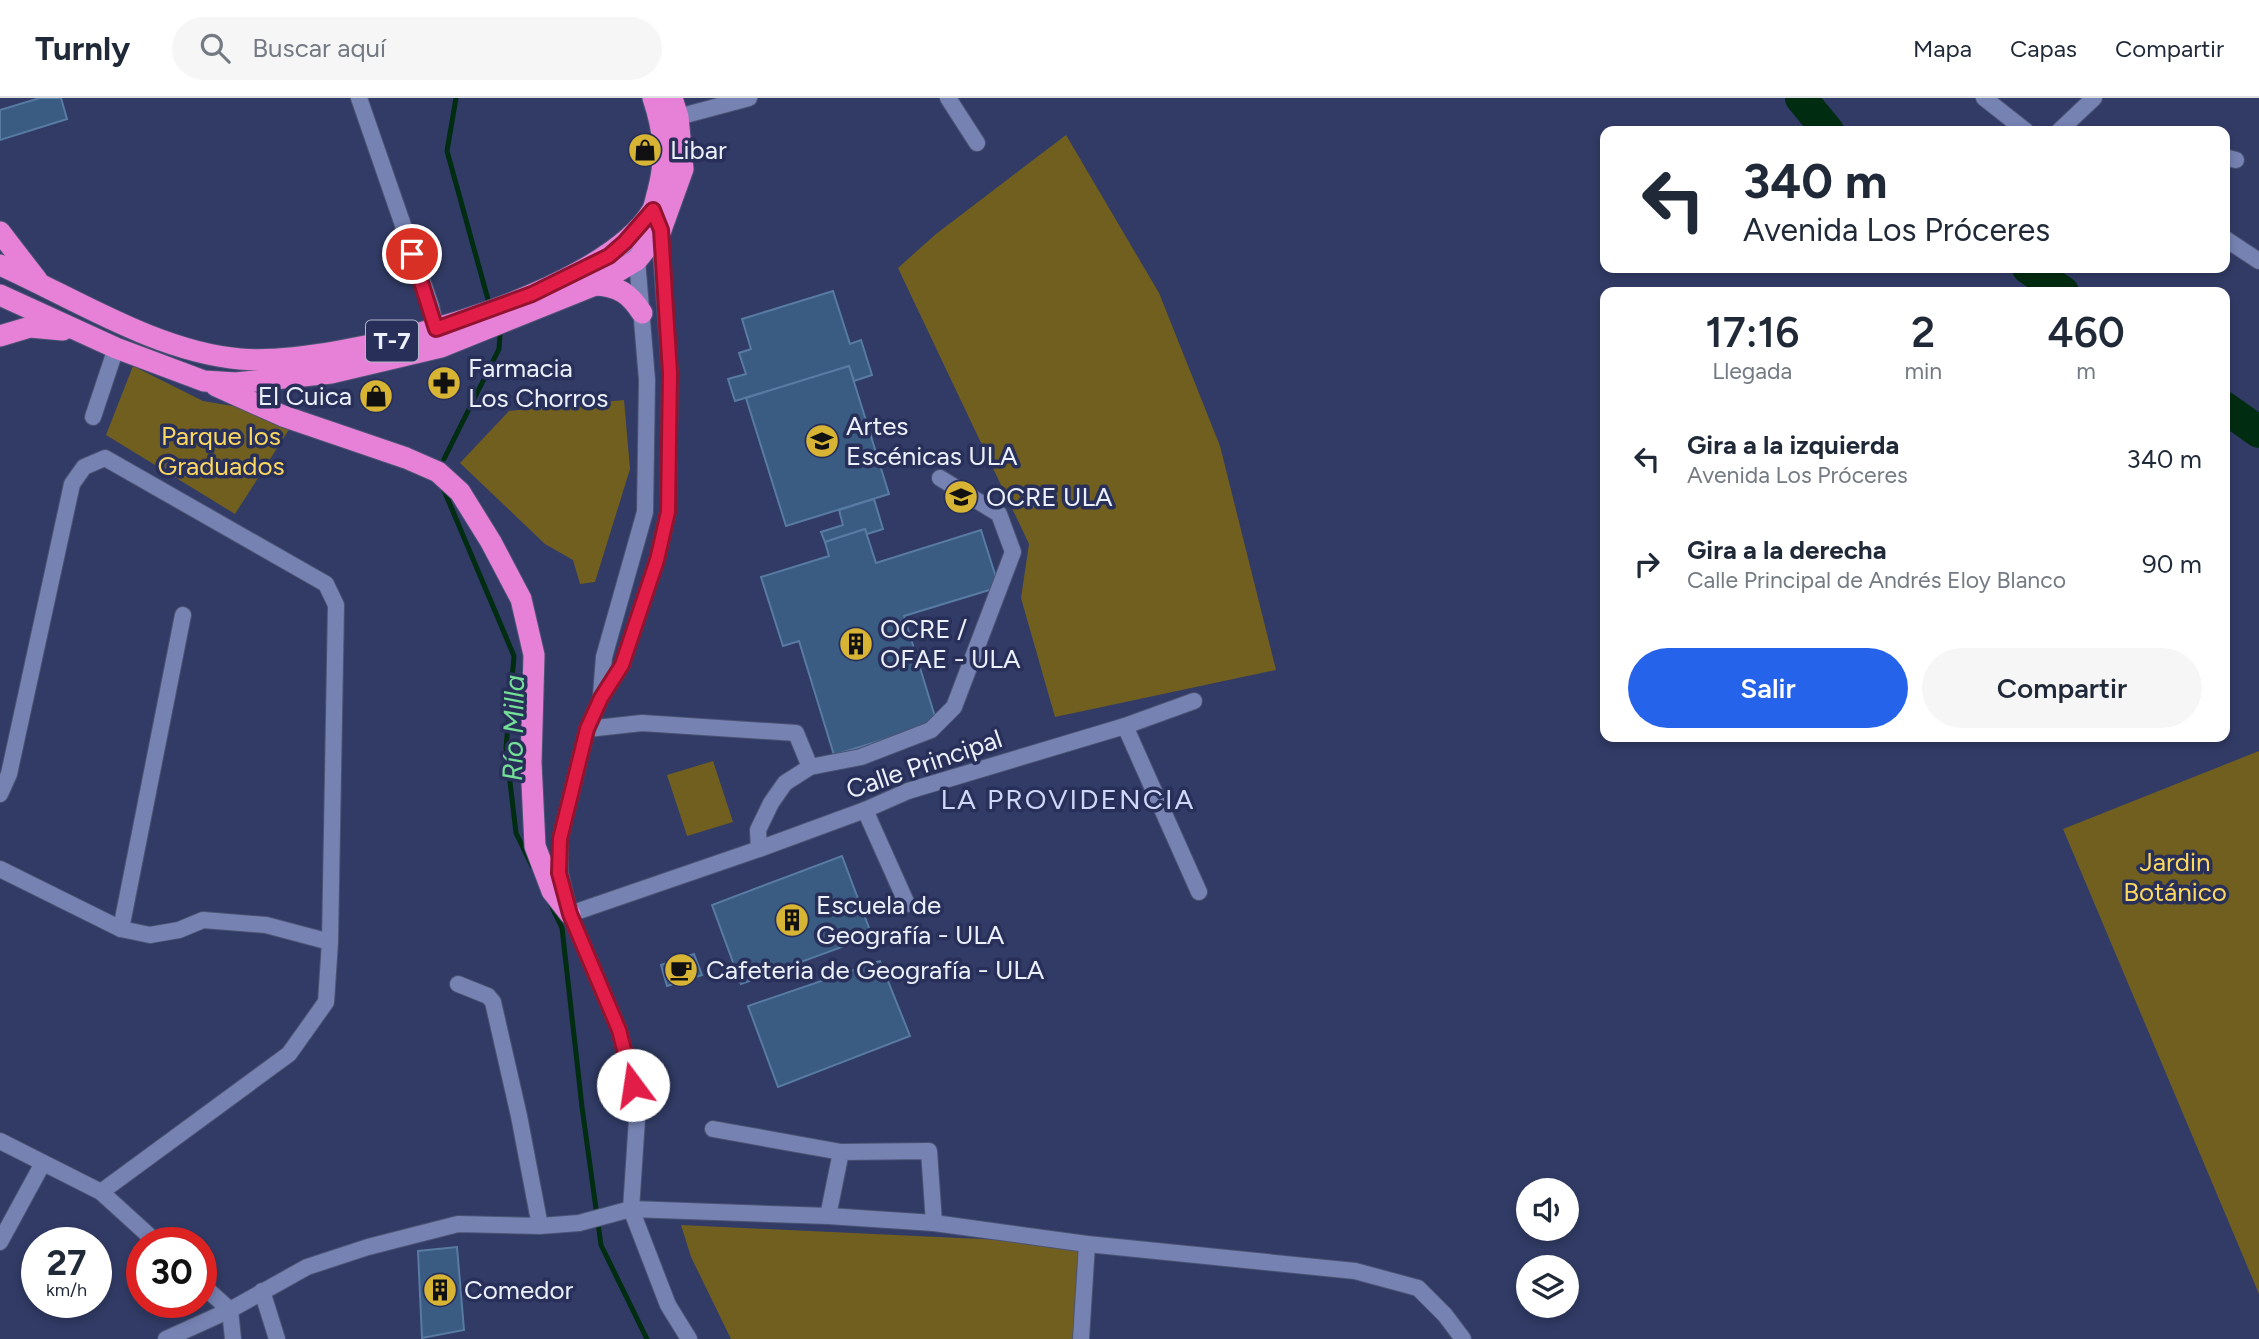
<!DOCTYPE html>
<html lang="es">
<meta charset="utf-8">
<style>
:root{--surface:#fff;--page:#f6f6f7;--text:#1f2937;--muted:#747a83;--line:#e0e1e3;--accent:#2563eb}
body{margin:0;font-family:Figtree,sans-serif;background:var(--page);color:var(--text);height:100vh;display:flex;flex-direction:column;font-size:26px;white-space:nowrap}
*{box-sizing:border-box;margin:0}
p{font-size:23px;color:var(--muted)}
.icon{flex:none;width:38px;height:38px;fill:none;stroke:currentColor;stroke-width:2;stroke-linecap:round;stroke-linejoin:round}
.map{position:relative;flex:1;overflow:hidden}
.details{position:absolute;left:1600px;top:189px;width:630px;height:455px;display:flex;flex-direction:column;background:var(--surface);border-radius:14px;box-shadow:0 4px 10px #0003}
.details>*{flex:none}
.guide{position:absolute;left:1600px;top:28px;width:630px;height:147px;border-radius:14px;box-shadow:0 4px 10px #0003;background:#fff;color:var(--text);overflow:hidden}
.tools{position:absolute;left:1516px;top:1080px;display:grid;gap:14px}
.tools a{display:grid;place-items:center;width:63px;height:63px;border-radius:50%;background:var(--surface);box-shadow:0 4px 10px #0003;font-size:35px}
.speed{position:absolute;left:21px;top:1129px;display:flex;gap:14px;font-size:35px;font-weight:700;text-align:center}
.speed>*{display:grid;place-content:center;width:91px;height:91px;border-radius:50%;background:var(--surface);box-shadow:0 4px 10px #0003;line-height:1}
.speed small{font-size:18px;font-weight:400}
.speed .limit{border:10px solid #d22;background:#fff;color:#111}
.pin{position:absolute;display:grid;place-items:center;width:60px;height:60px;color:#fff;margin:-30px;border:4px solid #fff;border-radius:50%;box-shadow:0 2px 7px #0007}
.me{position:absolute;width:77px;margin:-38px;rotate:346deg;stroke-linejoin:round;filter:drop-shadow(0 0 5px #0008)}
.turn{display:flex;align-items:center;gap:24px;height:147px;padding:0 28px;font-size:32px}
.turn .icon{width:91px;height:91px;stroke-width:2.5}
.turn b{display:block;font-size:49px;line-height:60px}
.eta{display:flex;justify-content:space-evenly;align-items:center;height:119px;text-align:center}
.eta b{font-size:42px;font-weight:600;line-height:49px}
.cta{display:flex;gap:14px;margin-top:auto;padding:14px 28px}
.cta a{flex:1;height:80px;border-radius:42px;background:var(--accent);color:#fff;font-size:28px;font-weight:600;line-height:80px;text-align:center}
.cta a+a{background:var(--page);color:var(--text)}
ul{padding:0;list-style:none}
li{display:flex;align-items:center;gap:21px;height:105px;padding:0 28px}
li div{flex:1}
li b{display:block;font-size:26px}
li em{font-style:normal}
header{display:flex;align-items:center;gap:42px;box-sizing:border-box;height:98px;padding:0 35px;background:var(--surface);border-bottom:2px solid var(--line)}
header strong{font-size:33px}
nav{display:flex;gap:38px;margin-inline-start:auto;font-size:24px}
.search{width:490px;height:63px;background:var(--page);display:flex;align-items:center;gap:18px;box-sizing:border-box;padding:0 24px;border-radius:38px;color:var(--muted);font-size:26px}
.map>svg:first-child{display:block}
</style>
<header>
<strong>Turnly</strong>
<div class="search"><svg class="icon" aria-label="search" viewBox="0 0 24 24"><circle cx="10" cy="10" r="6"/><path d="M15 15l6 6"/></svg>Buscar aquí</div>
<nav><a>Mapa</a><a>Capas</a><a>Compartir</a></nav>
</header>
<div class="map">
<svg width="2259" height="1241" viewBox="0 0 2259 1241">
<rect width="100%" height="100%" fill="#313b65"/>
<g fill="#715f20">
<path d="M 1066,37 L 1159,195 L 1220,348 L 1276,572 L 1055,619 L 1021,500 L 1029,446 L 898,170 L 936,136 Z"/>
<path d="M 133,268 L 203,303 L 297,319 L 235,416 L 106,337 Z"/>
<path d="M 624,302 L 630,371 L 595,484 L 580,486 L 573,462 L 545,446 L 460,365 L 509,313 Z"/>
<path d="M 2259,653 L 2259,1196 L 2063,731 Z"/>
<path d="M 713,663 L 733,724 L 687,738 L 667,677 Z"/>
<path d="M 681,1127 L 1087,1146 L 1081,1241 L 731,1241 L 691,1159 Z"/>
</g>
<g fill="none" stroke-linecap="round" stroke-linejoin="round">
<g stroke="#002c11" stroke-width="5">
<path d="M 456,0 L 447,53 L 489,205"/>
<path d="M 444,361 L 499,251 L 500,236"/>
<path d="M 443,390 L 514,558 L 506,650 L 516,735 L 532,768"/>
<path d="M 550,805 L 562,830 L 582,1009 L 601,1147 L 647,1241"/>
</g>
<g stroke="#002c11" stroke-width="32">
<path d="M 1801,0 L 1828,33"/>
<path d="M 2028,170 L 2063,194"/>
<path d="M 2224,309 L 2259,334"/>
</g>
</g>
<g fill="#3a5b82" stroke="#587ba3" stroke-width="2">
<path d="M 40,0 L 61,0 L 67,21 L 0,42 L 0,12 Z"/>
<path d="M 833,193 L 850,246 L 861,242 L 872,277 L 854,283 L 849,268 L 735,303 L 728,281 L 746,276 L 739,255 L 751,251 L 742,221 Z"/>
<path d="M 849,268 L 889,396 L 786,428 L 746,300 Z"/>
<path d="M 874,401 L 883,431 L 867,436 L 865,431 L 825,444 L 821,434 L 843,427 L 839,412 Z"/>
<path d="M 865,431 L 876,465 L 981,432 L 999,489 L 904,518 L 937,625 L 834,657 L 799,543 L 783,548 L 761,479 L 829,458 L 825,444 Z"/>
<path d="M 842,758 L 872,838 L 741,886 L 712,807 Z"/>
<path d="M 694,856 L 702,877 L 667,888 L 661,867 Z"/>
<path d="M 880,863 L 910,938 L 778,989 L 748,908 Z"/>
<path d="M 457,1149 L 464,1232 L 422,1240 L 418,1153 Z"/>
</g>
<g fill="none" stroke-linecap="round" stroke-linejoin="round">
<g stroke="#4c5373" stroke-width="18">
<g id="street">
<path d="M 359,0 L 431,208 L 436,231"/>
<path d="M 948,0 L 977,45"/>
<path d="M 1984,0 L 2026,33"/>
<path d="M 678,19 L 749,0"/>
<path d="M 2059,33 L 2094,0"/>
<path d="M 2224,59 L 2236,62"/>
<path d="M 659,127 L 670,275 L 668,414 L 657,462 L 622,567 L 601,600 L 587,631 L 560,741 L 560,775 L 570,816 L 619,932 L 638,1006 L 631,1111 L 668,1207 L 689,1241"/>
<path d="M 2224,140 L 2259,163"/>
<path d="M 93,319 L 116,250"/>
<path d="M 601,597 L 604,559 L 645,414 L 647,282 L 637,162 L 625,144"/>
<path d="M 1125,628 L 1194,603"/>
<path d="M 587,631 L 642,625 L 796,635 L 810,669"/>
<path d="M 0,696 L 9,676 L 72,386 L 84,369 L 105,360 L 326,486 L 336,507 L 330,844 L 326,904 L 289,956 L 101,1094"/>
<path d="M 865,712 L 907,806"/>
<path d="M 759,751 L 758,732 L 771,705 L 785,685 L 810,669 L 861,659 L 931,632 L 954,609 L 1013,454 L 999,416 L 940,380"/>
<path d="M 0,771 L 121,831 L 150,837 L 179,832 L 203,822 L 266,827 L 330,844"/>
<path d="M 570,816 L 759,751 L 865,712 L 908,693 L 1125,628 L 1199,794"/>
<path d="M 121,831 L 183,517"/>
<path d="M 458,886 L 488,898 L 493,904 L 519,1018 L 540,1128"/>
<path d="M 713,1031 L 841,1054"/>
<path d="M 0,1043 L 101,1094 L 156,1144"/>
<path d="M 828,1118 L 841,1054 L 929,1053 L 934,1125"/>
<path d="M 0,1144 L 43,1065"/>
<path d="M 201,1186 L 230,1212 L 233,1241"/>
<path d="M 262,1193 L 277,1241"/>
<path d="M 166,1241 L 230,1212 L 307,1169 L 368,1149 L 458,1126 L 540,1128 L 579,1125 L 631,1111 L 828,1118 L 934,1125 L 1087,1146 L 1355,1173 L 1418,1190 L 1445,1217 L 1463,1241"/>
<path d="M 1081,1241 L 1087,1146"/>
</g>
</g>
<g stroke="#4c5373" stroke-width="23">
<g id="highway">
<path d="M 0,134 L 37,182"/>
<path d="M 0,167 C 74,200 157,254 240,261 C 337,269 600,199 652,113 C 655,108 656,99 658,93 C 667,59 664,33 653,0"/>
<path d="M 595,187 C 619,188 630,196 642,215"/>
<path d="M 0,197 L 116,250 L 204,283 L 236,285 L 331,275 L 441,249 L 595,187 L 637,162 L 661,132 L 683,71 L 678,19 L 672,0"/>
<path d="M 0,238 L 30,229 L 63,232"/>
<path d="M 216,288 L 283,318 L 406,360 L 438,374 L 460,394 L 491,444 L 521,501 L 534,557 L 531,664 L 535,748 L 552,793 L 570,816"/>
</g>
</g>
<use href="#street" stroke="#7582b2" stroke-width="16"/>
<use href="#highway" stroke="#e781d8" stroke-width="21"/>
</g>
<g fill="none" stroke-linecap="round" stroke-linejoin="round">
<g stroke="#92132f" stroke-width="18">
<path id="route" d="M 412,156 L 436,231 L 532,196 L 609,158 L 625,144 L 653,112 L 661,132 L 670,275 L 668,414 L 657,462 L 622,567 L 601,600 L 587,631 L 560,741 L 559,775 L 570,816 L 619,932 L 633,987"/>
</g>
<use href="#route" stroke="#e11d48" stroke-width="12"/>
</g>
<defs>
<g id="shop-disc" transform="scale(1.75)"><circle r="9.5" fill="#d7b434" stroke="#28305a"/><path d="M-5-2.5h2.3a2.7 3.5 0 0 1 5.4 0H5L5.5 6h-11ZM-1.5-2.5h3a1.5 2.3 0 0 0-3 0Z" fill="#111"/></g>
<g id="pharmacy-disc" transform="scale(1.75)"><circle r="9.5" fill="#d7b434" stroke="#28305a"/><path d="M-2-6h4v4h4v4h-4v4h-4v-4h-4v-4h4Z" fill="#111"/></g>
<g id="university-disc" transform="scale(1.75)"><circle r="9.5" fill="#d7b434" stroke="#28305a"/><path d="M0-5L7-2L0 1L-7-2ZM-4 1L0 2.5L4 1V4Q0 6-4 4Z" fill="#111"/></g>
<g id="building-disc" transform="scale(1.75)"><circle r="9.5" fill="#d7b434" stroke="#28305a"/><path d="M-4-6H4V6H1V3H-1V6H-4ZM-2.5-4.3h1.7v1.8h-1.7ZM.8-4.3h1.7v1.8H.8ZM-2.5-1h1.7V.8h-1.7ZM.8-1h1.7V.8H.8Z" fill="#111"/></g>
<g id="cafe-disc" transform="scale(1.75)"><circle r="9.5" fill="#d7b434" stroke="#28305a"/><path d="M-5.5-4.5H6V0H3Q3 3.5 0 3.5H-2.5Q-5.5 3.5-5.5 0ZM3-3.2v2h1.7v-2ZM-6 4.5H4V6H-6Z" fill="#111"/></g>
</defs>
<g fill-rule="evenodd">
<use href="#shop-disc" x="645" y="52"/>
<use href="#pharmacy-disc" x="444" y="285"/>
<use href="#shop-disc" x="376" y="298"/>
<use href="#university-disc" x="822" y="343"/>
<use href="#university-disc" x="961" y="399"/>
<use href="#building-disc" x="856" y="546"/>
<use href="#building-disc" x="792" y="822"/>
<use href="#cafe-disc" x="681" y="872"/>
<use href="#building-disc" x="440" y="1192"/>
</g>
<g text-anchor="middle" stroke-width="7" stroke-linejoin="round" paint-order="stroke">
<rect fill="#28305a" stroke="#b1b6ca" stroke-width="2" x="366" y="222.5" width="52" height="41" rx="5"/>
<g font-size="24" font-weight="bold" fill="#ecf0fa">
<text x="392" y="251">T-7</text>
</g>
<g font-size="26" fill="#ecf0fa" stroke="#28305a" text-anchor="start">
<text x="670" y="61">Libar</text>
<text x="468" y="279">Farmacia<tspan x="468" dy="30">Los Chorros</tspan></text>
<text x="352" y="307" text-anchor="end">El Cuica</text>
<text x="846" y="337">Artes<tspan x="846" dy="30">Escénicas ULA</tspan></text>
<text x="986" y="408">OCRE ULA</text>
<text x="880" y="540">OCRE /<tspan x="880" dy="30">OFAE - ULA</tspan></text>
<text x="816" y="816">Escuela de<tspan x="816" dy="30">Geografía - ULA</tspan></text>
<text x="706" y="881">Cafeteria de Geografía - ULA</text>
<text x="464" y="1201">Comedor</text>
</g>
<g font-size="26" fill="#fcd85f" stroke="#28305a">
<text x="221" y="347">Parque los<tspan x="221" dy="30">Graduados</tspan></text>
<text x="2175" y="773">Jardin<tspan x="2175" dy="30">Botánico</tspan></text>
</g>
<g font-size="26" fill="#ecf0fa" stroke="#28305a">
<text transform="translate(924 666) rotate(-19)" y="9">Calle Principal</text>
</g>
<g font-size="28" font-style="italic" fill="#74e097" stroke="#28305a">
<text transform="translate(513 630) rotate(-89)" y="10">Río Milla</text>
</g>
<g font-size="28" letter-spacing="2" fill="#ced7f7" stroke="#28305a">
<text x="1068" y="711">LA PROVIDENCIA</text>
</g>
</g>
</svg>
<div class="tools">
<a><svg class="icon" aria-label="sound" viewBox="0 0 24 24"><path d="M4 9h4l5-4v14l-5-4H4zM17 9q2 3 0 6"/></svg></a>
<a><svg class="icon" aria-label="layers" viewBox="0 0 24 24"><path d="M12 4l9 5-9 5-9-5zM3 14l9 5 9-5"/></svg></a>
</div>
<div class="speed"><div>27<small>km/h</small></div><div class="limit">30</div></div>
<div class="pin" style="left:412px;top:156px;background:#d93025"><svg class="icon" aria-label="arrive" viewBox="0 0 24 24"><path d="M6 21V4h12l-3 4 3 4H6"/></svg></div>
<svg class="me" style="left:633px;top:987px" viewBox="-20 -20 40 40"><circle r="19" fill="#fff"/><path d="M0-13L10 11 0 6-10 11z" fill="#e11d48"/></svg>
<div class="guide">
<div class="turn"><svg class="icon" aria-label="left" viewBox="0 0 24 24"><path d="M17 20v-9H6M10 6l-5 5 5 5"/></svg><div><b>340 m</b>Avenida Los Próceres</div></div>
</div>
<section class="details">
<div class="eta">
<div><b>17:16</b><p>Llegada</p></div>
<div><b>2</b><p>min</p></div>
<div><b>460</b><p>m</p></div>
</div>
<ul>
<li><svg class="icon" aria-label="left" viewBox="0 0 24 24"><path d="M17 20v-9H6M10 6l-5 5 5 5"/></svg><div><b>Gira a la izquierda</b><p>Avenida Los Próceres</p></div><em>340 m</em></li>
<li><svg class="icon" aria-label="right" viewBox="0 0 24 24"><path d="M7 20v-9h11M14 6l5 5-5 5"/></svg><div><b>Gira a la derecha</b><p>Calle Principal de Andrés Eloy Blanco</p></div><em>90 m</em></li>
</ul>
<div class="cta"><a>Salir</a><a>Compartir</a></div>
</section>
</div>
